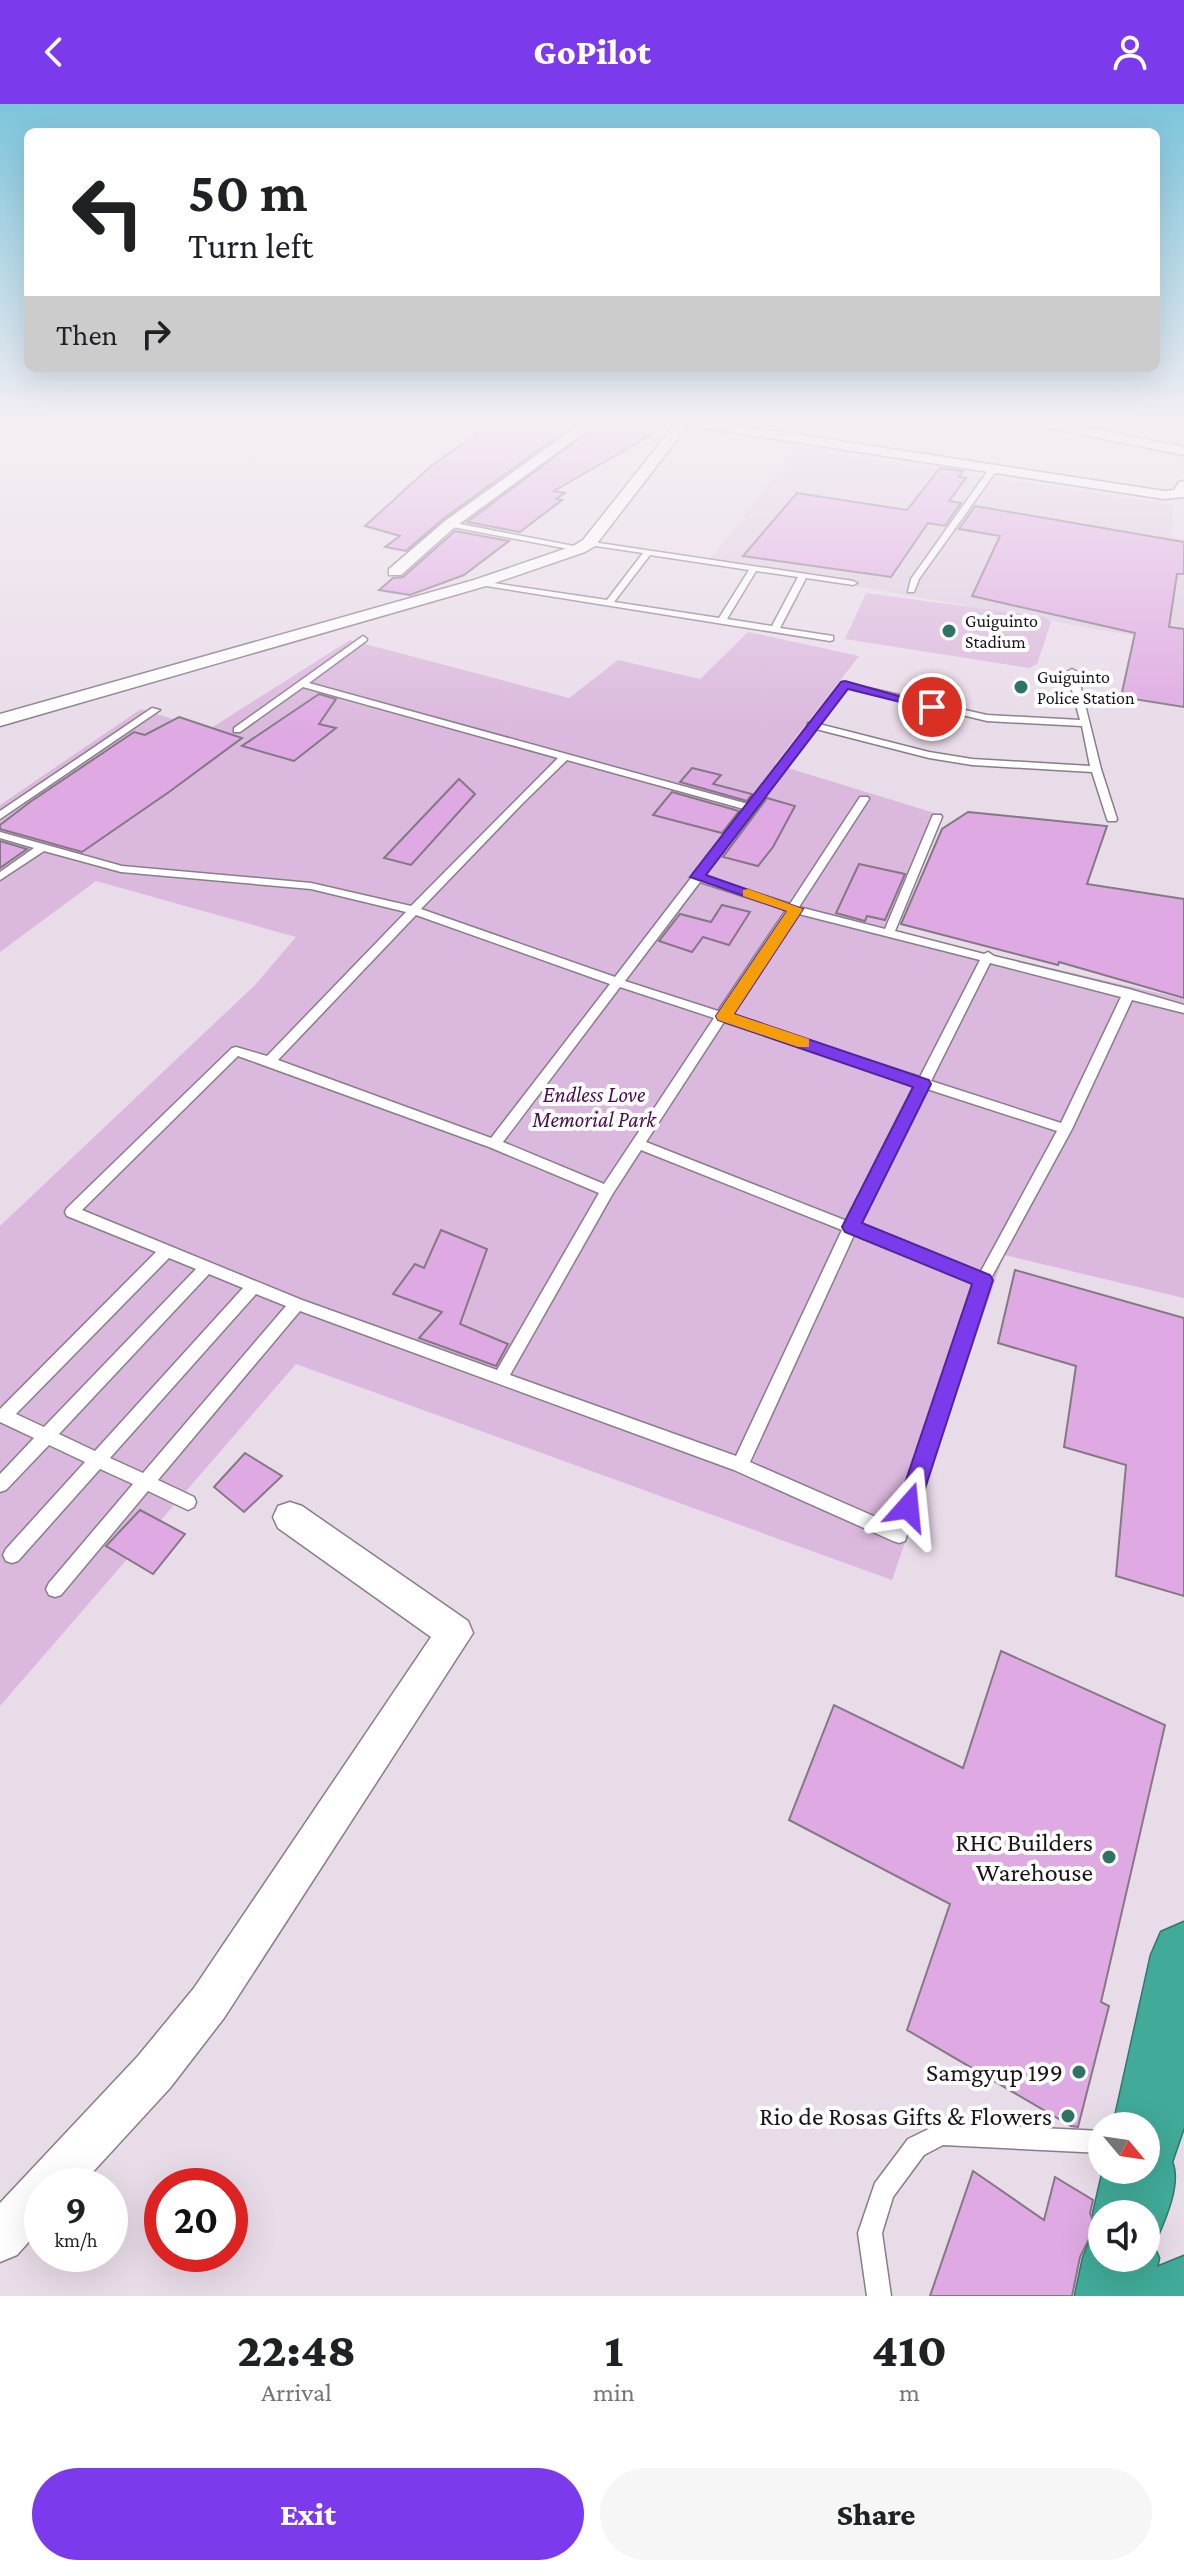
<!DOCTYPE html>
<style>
:root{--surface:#fff;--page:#f6f6f6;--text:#202124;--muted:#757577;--accent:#7c3aed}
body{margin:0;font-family:"Crimson Pro",serif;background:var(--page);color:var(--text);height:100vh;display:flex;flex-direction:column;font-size:30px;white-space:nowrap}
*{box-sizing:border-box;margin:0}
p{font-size:26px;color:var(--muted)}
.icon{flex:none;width:44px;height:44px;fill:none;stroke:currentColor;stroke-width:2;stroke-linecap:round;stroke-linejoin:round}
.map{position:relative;height:2192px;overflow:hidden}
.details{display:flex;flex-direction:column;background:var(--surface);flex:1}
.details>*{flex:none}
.guide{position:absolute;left:24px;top:24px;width:1136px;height:244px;border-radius:12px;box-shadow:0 8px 32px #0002;background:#fff;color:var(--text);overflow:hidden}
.needle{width:52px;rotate:119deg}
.fabs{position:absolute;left:1088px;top:2008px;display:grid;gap:16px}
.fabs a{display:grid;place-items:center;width:72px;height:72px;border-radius:50%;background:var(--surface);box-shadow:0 8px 32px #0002;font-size:40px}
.speed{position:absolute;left:24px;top:2064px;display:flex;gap:16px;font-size:40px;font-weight:700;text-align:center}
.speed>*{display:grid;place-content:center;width:104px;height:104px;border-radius:50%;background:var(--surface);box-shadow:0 8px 32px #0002;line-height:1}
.speed small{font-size:20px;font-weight:400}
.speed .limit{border:12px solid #d22;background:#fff;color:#111}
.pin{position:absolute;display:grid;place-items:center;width:68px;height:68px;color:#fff;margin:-34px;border:4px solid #fff;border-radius:50%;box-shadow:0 2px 8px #0007}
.me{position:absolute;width:88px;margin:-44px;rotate:18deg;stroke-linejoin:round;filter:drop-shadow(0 0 6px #0008)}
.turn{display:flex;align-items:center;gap:28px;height:168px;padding:0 32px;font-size:36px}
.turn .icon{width:104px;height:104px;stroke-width:2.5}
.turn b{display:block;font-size:56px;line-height:68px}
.then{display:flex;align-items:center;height:76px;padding:0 32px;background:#0003;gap:16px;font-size:30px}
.eta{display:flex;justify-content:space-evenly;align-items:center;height:136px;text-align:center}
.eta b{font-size:48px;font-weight:800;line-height:56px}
.cta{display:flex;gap:16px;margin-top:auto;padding:16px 32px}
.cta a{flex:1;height:92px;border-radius:48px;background:var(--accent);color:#fff;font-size:32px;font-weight:800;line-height:92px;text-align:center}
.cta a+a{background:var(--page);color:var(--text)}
header{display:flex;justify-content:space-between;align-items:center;height:104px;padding:0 32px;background:var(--accent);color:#fff;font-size:36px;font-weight:800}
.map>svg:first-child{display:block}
</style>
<header><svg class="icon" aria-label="back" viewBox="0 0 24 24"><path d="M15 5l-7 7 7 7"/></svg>GoPilot<svg class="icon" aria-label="person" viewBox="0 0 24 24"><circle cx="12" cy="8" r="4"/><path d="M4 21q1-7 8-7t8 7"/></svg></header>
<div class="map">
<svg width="1184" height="2192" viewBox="0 0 1184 2192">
<rect width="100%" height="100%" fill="#e9dce9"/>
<path fill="#dfcde0" d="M 798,344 L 1173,401 L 1172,433 L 1184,435 L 1184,537 L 1124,530 L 709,456 Z"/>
<g fill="#dbb8dd">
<path d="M 866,489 L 1044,513 L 1051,518 L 1037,560 L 1029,564 L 845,535 Z"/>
<path d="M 748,528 L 859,552 L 775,660 L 941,711 L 888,826 L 1184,895 L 1184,1194 L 1004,1151 L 892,1476 L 296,1260 L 0,1602 L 0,1122 L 255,881 L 296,833 L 96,777 L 0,848 L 0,701 L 141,605 L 208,626 L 350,536 L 569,594 L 618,556 L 700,575 Z"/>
</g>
<g fill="#dfaae3" stroke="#847884" stroke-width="2">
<path d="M 477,320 L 575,320 L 443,415 L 406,447 L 385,443 L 400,432 L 365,422 L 431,362 L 476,331 Z"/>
<path d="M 599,320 L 670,320 L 554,387 L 565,389 L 556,395 L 562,396 L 520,428 L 467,418 Z"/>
<path d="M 940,364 L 963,367 L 959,373 L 966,374 L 949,397 L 961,399 L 945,422 L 928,419 L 891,473 L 743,452 L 797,389 L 907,406 Z"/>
<path d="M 975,402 L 1184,438 L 1184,470 L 1177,470 L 1169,523 L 1184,525 L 1184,603 L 1121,593 L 1135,529 L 972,492 L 1000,432 L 959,425 Z"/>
<path d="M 455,427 L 509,437 L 464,471 L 410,491 L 379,486 L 393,474 L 403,473 Z"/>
<path d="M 319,590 L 336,595 L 319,620 L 336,624 L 294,657 L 242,642 Z"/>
<path d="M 179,613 L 242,634 L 169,688 L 82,748 L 0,725 L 0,721 L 30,698 L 134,628 L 145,631 Z"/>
<path d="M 692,664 L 721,671 L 713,680 L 752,690 L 747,697 L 680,678 Z"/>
<path d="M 459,675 L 475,690 L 411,761 L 384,754 Z"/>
<path d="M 672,688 L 739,707 L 722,729 L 653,711 Z"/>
<path d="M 767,694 L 795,702 L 773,743 L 758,762 L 723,753 Z"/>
<path d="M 968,708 L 1107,722 L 1087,780 L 1184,795 L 1184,894 L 1059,858 L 1058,861 L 901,820 L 942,725 Z"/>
<path d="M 0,737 L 27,745 L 0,764 Z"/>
<path d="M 859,760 L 905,770 L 885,816 L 867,812 L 865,817 L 836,809 Z"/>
<path d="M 722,801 L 750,808 L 729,841 L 703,833 L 692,848 L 659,837 L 680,810 L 711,818 Z"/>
<path d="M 441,1126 L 487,1145 L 460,1220 L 508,1240 L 496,1262 L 419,1234 L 442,1208 L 393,1190 L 415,1160 L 424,1164 Z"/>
<path d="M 1015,1166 L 1184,1214 L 1184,1492 L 1116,1472 L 1126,1361 L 1064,1343 L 1076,1262 L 998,1239 Z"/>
<path d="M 245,1349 L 282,1372 L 244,1408 L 214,1383 Z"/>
<path d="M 140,1406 L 185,1430 L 153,1470 L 106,1442 Z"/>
<path d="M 1001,1547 L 1165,1621 L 1101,1898 L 1109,1902 L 1078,2023 L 1071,2022 L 907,1926 L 950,1800 L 789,1716 L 834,1601 L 963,1664 Z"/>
<path d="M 973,2067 L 1044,2116 L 1055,2073 L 1093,2096 L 1090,2109 L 1095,2123 L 1080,2153 L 1072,2192 L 930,2192 Z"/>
</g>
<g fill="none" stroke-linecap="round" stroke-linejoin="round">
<g stroke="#897d89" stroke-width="3">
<g id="lane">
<path d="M 992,361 L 999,363 L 919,475 L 914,488 L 908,488 L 911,475 Z"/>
<path d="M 450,418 L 579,443 L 583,445 L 579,447 L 447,422 L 446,420 Z"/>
<path d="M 586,437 L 853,477 L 857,479 L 853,481 L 806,474 L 780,524 L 833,532 L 833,536 L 830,537 L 480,481 L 476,479 L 480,477 L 607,496 L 643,449 L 589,441 L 586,441 ZM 650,451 L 749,466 L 719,514 L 614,498 ZM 756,467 L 798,473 L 772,522 L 727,515 Z"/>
<path d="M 363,532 L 367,535 L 366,537 L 309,579 L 748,700 L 807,623 L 808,619 L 811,618 L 842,578 L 987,611 L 1080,616 L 1067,568 L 1072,565 L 1077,568 L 1101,665 L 1117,715 L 1116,717 L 1108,717 L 1107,715 L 1092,668 L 972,661 L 929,654 L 816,625 L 704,772 L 790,800 L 860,693 L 868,693 L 869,695 L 799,803 L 885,825 L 932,713 L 933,711 L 941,711 L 942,713 L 895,827 L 984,850 L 988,848 L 994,852 L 1129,885 L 1184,901 L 1184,909 L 1132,896 L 1072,1025 L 990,1176 L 905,1437 L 899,1439 L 893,1437 L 734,1366 L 300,1207 L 158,1376 L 194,1393 L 196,1398 L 194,1403 L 188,1406 L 148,1387 L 61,1491 L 55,1493 L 49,1491 L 46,1485 L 49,1479 L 133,1380 L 100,1365 L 18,1457 L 12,1459 L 6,1457 L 3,1451 L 6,1445 L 85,1358 L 49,1341 L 6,1386 L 0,1388 L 0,1370 L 34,1334 L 0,1318 L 0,1305 L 156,1148 L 67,1112 L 65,1108 L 67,1104 L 232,944 L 236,943 L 267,952 L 406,808 L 311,785 L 121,768 L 44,747 L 0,776 L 0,768 L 34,744 L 0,734 L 0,728 L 122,762 L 311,779 L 411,802 L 558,654 L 303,583 L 240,628 L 234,628 L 234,624 ZM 847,583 L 987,617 L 1082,622 L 1090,662 L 972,655 L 929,648 L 819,620 ZM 567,656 L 744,705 L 615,873 L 421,805 L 524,698 ZM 700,778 L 786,806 L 718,907 L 625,877 ZM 795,809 L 980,856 L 920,973 L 729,911 ZM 416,811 L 610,880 L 491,1034 L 278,956 ZM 990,859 L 1121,893 L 1061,1019 L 931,977 ZM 620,883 L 714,914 L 604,1080 L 503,1038 ZM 724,918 L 916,981 L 847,1117 L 646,1038 ZM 238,952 L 489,1043 L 599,1089 L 497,1266 L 302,1196 L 82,1106 ZM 927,985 L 1057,1027 L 980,1169 L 859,1121 ZM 641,1046 L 842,1126 L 736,1352 L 510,1271 L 612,1091 ZM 854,1131 L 975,1179 L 894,1421 L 750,1358 ZM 169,1154 L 196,1165 L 44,1323 L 16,1310 ZM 209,1170 L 243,1184 L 95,1347 L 59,1330 ZM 256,1190 L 286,1202 L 143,1369 L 110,1354 Z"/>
<path d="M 152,604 L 160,606 L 0,715 L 0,707 Z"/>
<path d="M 941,2019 L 1102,2027 L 1102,2049 L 943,2041 L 924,2051 L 893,2093 L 882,2129 L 891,2192 L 867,2192 L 858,2129 L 875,2079 L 908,2035 Z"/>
</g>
</g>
<g stroke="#897d89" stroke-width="3">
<g id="street">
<path d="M 580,320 L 596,320 L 455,423 L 401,471 L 389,471 L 389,465 L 445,417 Z"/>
<path d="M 675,320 L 689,320 L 595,442 L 585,448 L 486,482 L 0,622 L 0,610 L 474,476 L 573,442 L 583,436 Z"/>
<path d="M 696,320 L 729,320 L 1164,387 L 1174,386 L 1179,378 L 1184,377 L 1184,393 L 1164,395 L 703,324 Z"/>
<path d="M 1042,320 L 1069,320 L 1184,343 L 1184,351 L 1049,324 Z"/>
<path d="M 290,1398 L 302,1402 L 468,1517 L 473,1529 L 224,1914 L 170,1984 L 80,2082 L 42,2082 L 42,2123 L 17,2151 L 0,2158 L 0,2099 L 138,1952 L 194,1884 L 431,1533 L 278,1424 L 273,1413 L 278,1402 Z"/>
</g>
</g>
<g stroke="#33766b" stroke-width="3">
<path id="highway" d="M 1184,1818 L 1184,2023 L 1172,2058 C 1181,2080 1165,2115 1156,2136 L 1152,2138 L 1159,2154 L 1157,2163 L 1184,2152 L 1184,2192 L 1075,2192 L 1083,2154 L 1094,2127 L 1099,2125 L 1093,2110 L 1103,2066 L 1146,2066 L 1146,2022 L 1113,2022 L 1151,1851 L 1161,1828 ZM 1102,2110 L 1146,2110 L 1146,2154 L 1102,2154 Z"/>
</g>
<use href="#lane" fill="#fff" fill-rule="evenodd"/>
<use href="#street" fill="#fff" fill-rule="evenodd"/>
<use href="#highway" fill="#41aa98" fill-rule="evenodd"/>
</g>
<linearGradient id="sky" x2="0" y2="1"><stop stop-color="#7cc5dc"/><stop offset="0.51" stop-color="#f5eff5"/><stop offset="1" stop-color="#f5eff5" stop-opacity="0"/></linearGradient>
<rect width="1184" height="627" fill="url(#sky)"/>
<path fill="#7c3aed" stroke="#51269a" stroke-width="2" d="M 845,577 L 938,603 L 932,606 L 848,585 L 706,771 L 803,805 L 734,910 L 929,976 L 931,980 L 862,1119 L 990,1171 L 993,1176 L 919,1403 L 916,1410 L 908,1413 L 900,1410 L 897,1403 L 972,1180 L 845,1128 L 842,1123 L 913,983 L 718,916 L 716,912 L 787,807 L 690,773 L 841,578 Z"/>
<path fill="#f59e0b" d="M 748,785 L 803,805 L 734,910 L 809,935 L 809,943 L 798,943 L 718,916 L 716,912 L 787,807 L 743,792 L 743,786 Z"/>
<g fill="#2f7367" stroke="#fff" stroke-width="3">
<circle cx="949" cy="527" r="8"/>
<circle cx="1021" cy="583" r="8"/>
<circle cx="1109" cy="1753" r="8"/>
<circle cx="1079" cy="1968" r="8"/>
<circle cx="1068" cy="2012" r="8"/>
</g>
<g text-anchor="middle" stroke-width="8" stroke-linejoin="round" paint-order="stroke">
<g font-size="18" fill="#181418" stroke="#fff" text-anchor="start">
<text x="965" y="523">Guiguinto<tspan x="965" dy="21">Stadium</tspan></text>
<text x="1037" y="579">Guiguinto<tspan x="1037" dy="21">Police Station</tspan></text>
</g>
<g font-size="22" font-style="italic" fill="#4b0b52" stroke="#fff">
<text x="594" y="998">Endless Love<tspan x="594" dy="25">Memorial Park</tspan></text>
</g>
<g font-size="26" fill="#181418" stroke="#fff" text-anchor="end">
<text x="1093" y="1747">RHC Builders<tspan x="1093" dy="30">Warehouse</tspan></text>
<text x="1063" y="1977">Samgyup 199</text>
<text x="1052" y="2021">Rio de Rosas Gifts &amp; Flowers</text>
</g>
</g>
</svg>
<div class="fabs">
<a><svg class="needle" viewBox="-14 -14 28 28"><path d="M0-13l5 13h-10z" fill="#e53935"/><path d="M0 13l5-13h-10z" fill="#757577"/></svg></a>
<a><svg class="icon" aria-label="sound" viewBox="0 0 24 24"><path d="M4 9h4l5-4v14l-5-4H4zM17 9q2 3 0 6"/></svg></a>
</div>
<div class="speed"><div>9<small>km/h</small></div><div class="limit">20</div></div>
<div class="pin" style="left:932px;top:603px;background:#d93025"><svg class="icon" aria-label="arrive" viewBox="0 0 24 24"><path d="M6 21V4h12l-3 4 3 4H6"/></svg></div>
<svg class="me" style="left:908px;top:1403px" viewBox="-20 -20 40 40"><path d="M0-17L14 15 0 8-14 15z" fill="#7c3aed" stroke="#fff" stroke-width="4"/></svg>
<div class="guide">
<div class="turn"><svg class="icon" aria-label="left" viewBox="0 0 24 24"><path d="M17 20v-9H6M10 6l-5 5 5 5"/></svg><div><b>50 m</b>Turn left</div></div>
<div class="then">Then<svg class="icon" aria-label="right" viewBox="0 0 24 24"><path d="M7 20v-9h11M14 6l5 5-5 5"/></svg></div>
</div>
</div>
<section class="details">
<div class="eta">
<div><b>22:48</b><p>Arrival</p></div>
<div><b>1</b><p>min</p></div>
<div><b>410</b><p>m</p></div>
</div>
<div class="cta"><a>Exit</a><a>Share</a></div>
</section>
